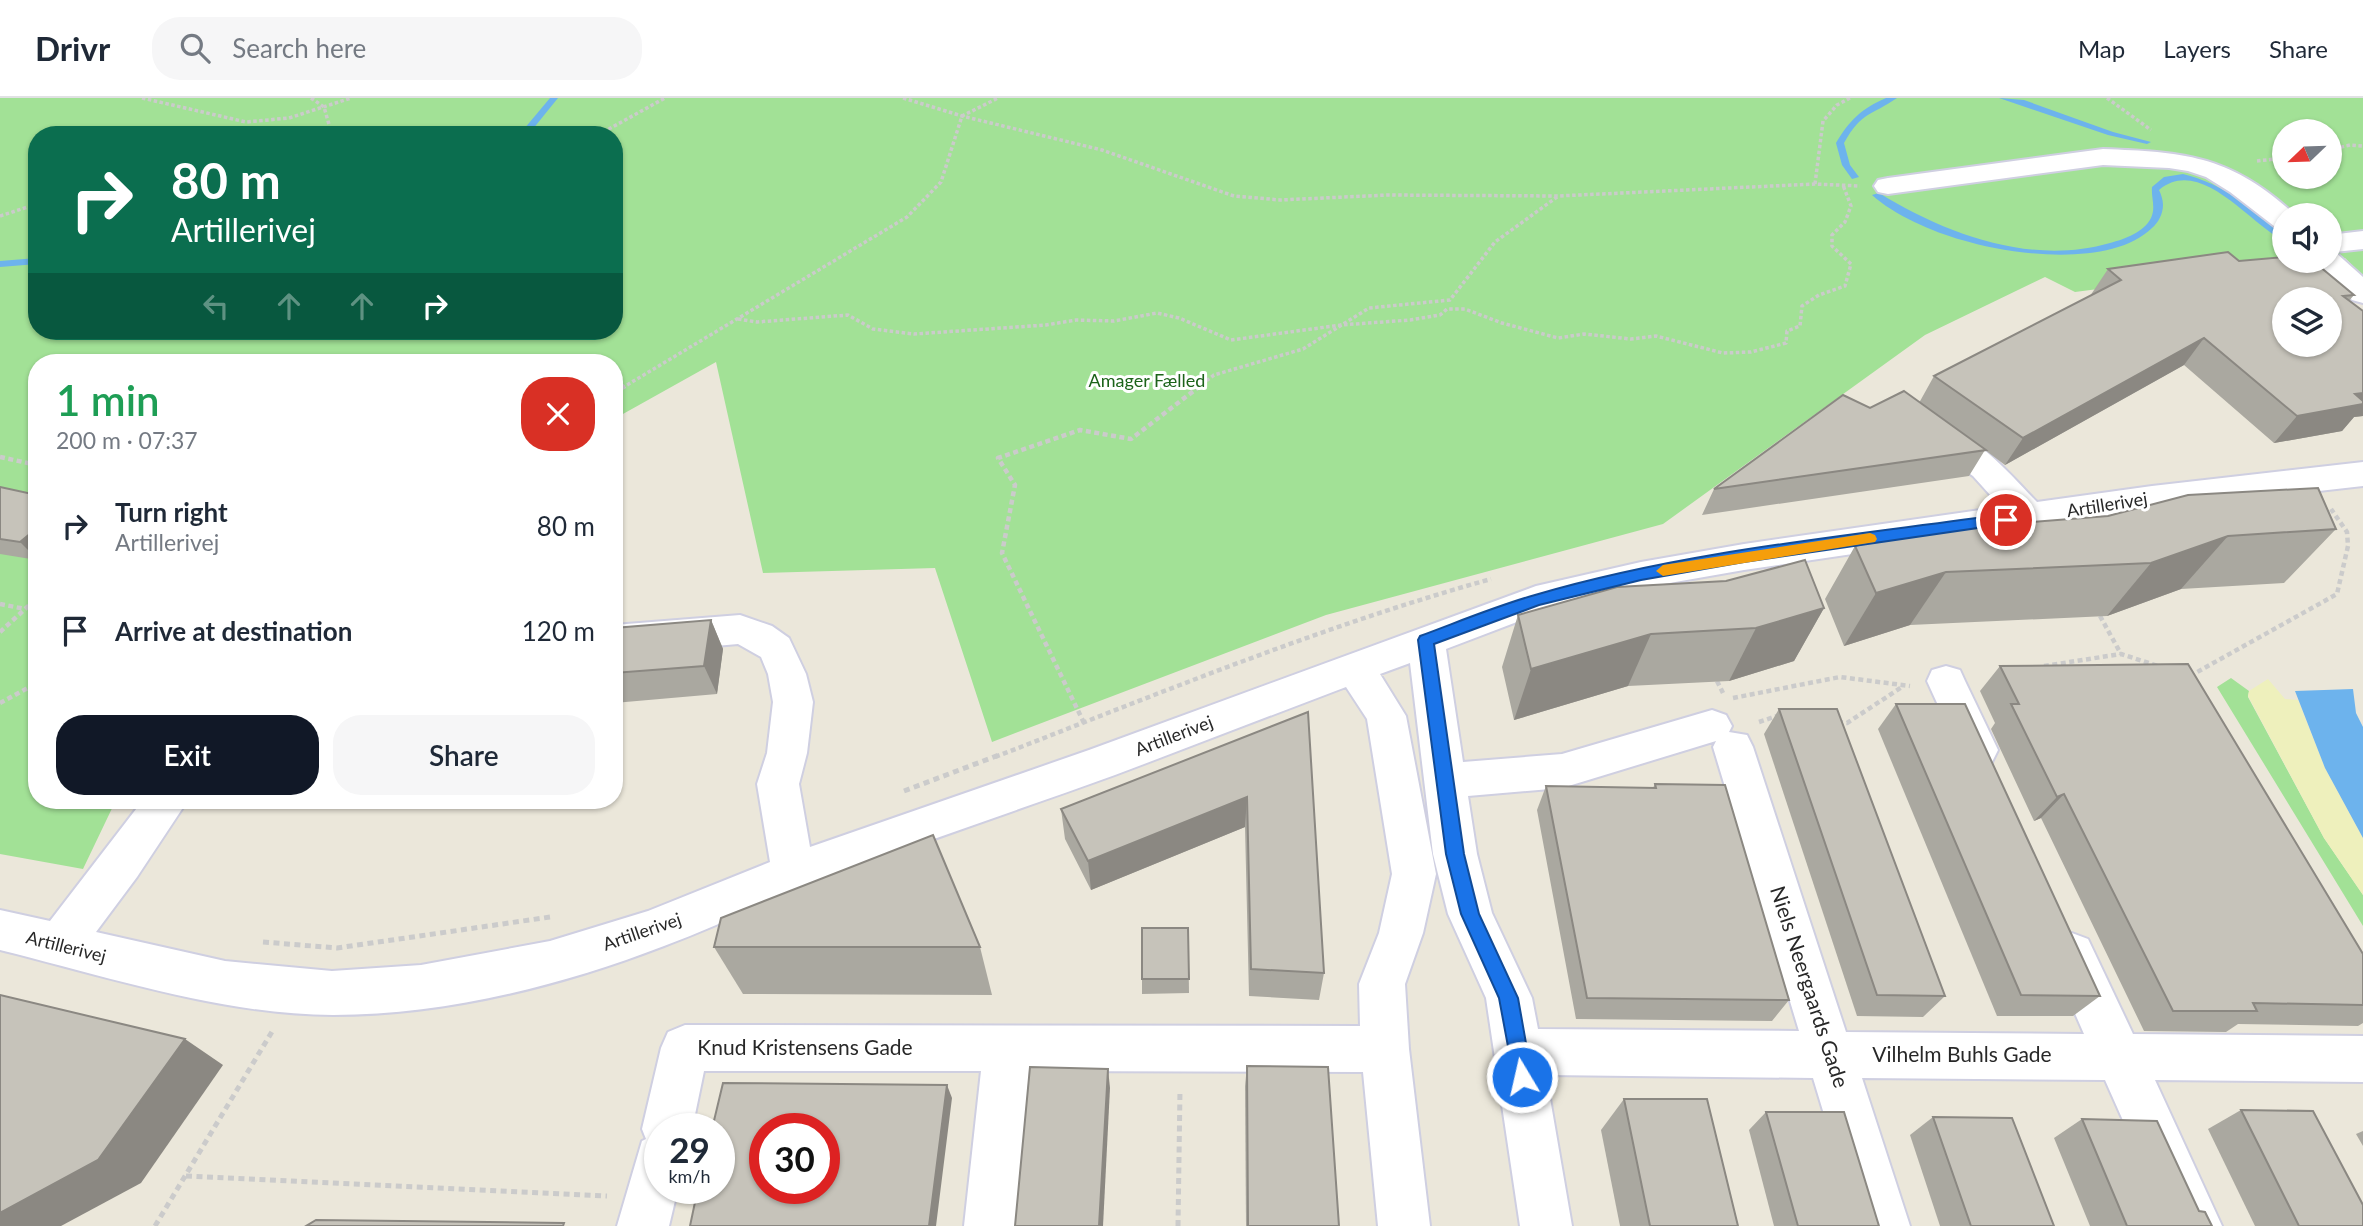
<!DOCTYPE html>
<meta charset="utf-8">
<style>
:root{--surface:#fff;--page:#f6f6f7;--text:#1f2937;--muted:#747a83;--line:#e0e1e3;--accent:#111827}
body{margin:0;font-family:Lato,sans-serif;background:var(--page);color:var(--text);height:100vh;display:flex;flex-direction:column;font-size:26px;white-space:nowrap}
*{box-sizing:border-box;margin:0}
p{font-size:23px;color:var(--muted)}
.icon{flex:none;width:38px;height:38px;fill:none;stroke:currentColor;stroke-width:2;stroke-linecap:round;stroke-linejoin:round}
.map{position:relative;flex:1;overflow:hidden}
.side{position:absolute;left:28px;top:256px;width:595px;height:455px;display:flex;flex-direction:column;background:var(--surface);border-radius:28px;box-shadow:0 2px 5px #0004}
.side>*{flex:none}
.top-card{position:absolute;left:28px;top:28px;width:595px;height:214px;border-radius:28px;box-shadow:0 2px 5px #0004;background:#0b6e4f;color:#fff;overflow:hidden}
.needle{width:46px;rotate:247deg}
.controls{position:absolute;left:2272px;top:21px;display:grid;gap:14px}
.controls a{display:grid;place-items:center;width:70px;height:70px;border-radius:50%;background:var(--surface);box-shadow:0 2px 5px #0004;font-size:35px}
.speed{position:absolute;left:644px;top:1015px;display:flex;gap:14px;font-size:35px;font-weight:700;text-align:center}
.speed>*{display:grid;place-content:center;width:91px;height:91px;border-radius:50%;background:var(--surface);box-shadow:0 2px 5px #0004;line-height:1}
.speed small{font-size:18px;font-weight:400}
.speed .limit{border:10px solid #d22;background:#fff;color:#111}
.pin{position:absolute;display:grid;place-items:center;width:60px;height:60px;color:#fff;margin:-30px;border:4px solid #fff;border-radius:50%;box-shadow:0 2px 7px #0007}
.me{position:absolute;width:77px;margin:-38px;rotate:351deg;stroke-linejoin:round;filter:drop-shadow(0 0 5px #0008)}
.turn{display:flex;align-items:center;gap:24px;height:147px;padding:0 28px;font-size:32px}
.turn .icon{width:91px;height:91px;stroke-width:2.5}
.turn b{display:block;font-size:49px;line-height:60px}
.lanes{display:flex;align-items:center;height:66px;padding:0 28px;background:#0003;justify-content:center;gap:35px;direction:ltr}
.lanes .off{opacity:.35}
.round{display:grid;place-items:center;flex:none;width:74px;height:74px;border-radius:28px;background:var(--page)}
.overview{display:flex;align-items:center;justify-content:space-between;height:119px;padding:0 28px}
h1{font-size:42px;font-weight:600;line-height:52px;color:#1e9e55}
.button{display:flex;gap:14px;margin-top:auto;padding:14px 28px}
.button a{flex:1;height:80px;border-radius:28px;background:var(--accent);color:#fff;font-size:28px;font-weight:600;line-height:80px;text-align:center}
.button a+a{background:var(--page);color:var(--text)}
ul{padding:0;list-style:none}
li{display:flex;align-items:center;gap:21px;height:105px;padding:0 28px}
li div{flex:1}
li b{display:block;font-size:26px}
li em{font-style:normal}
header{display:flex;align-items:center;gap:42px;box-sizing:border-box;height:98px;padding:0 35px;background:var(--surface);border-bottom:2px solid var(--line)}
header strong{font-size:33px}
nav{display:flex;gap:38px;margin-inline-start:auto;font-size:24px}
.search{width:490px;height:63px;background:var(--page);display:flex;align-items:center;gap:18px;box-sizing:border-box;padding:0 24px;border-radius:28px;color:var(--muted);font-size:26px}
.map>svg:first-child{display:block}
</style>
<header>
<strong>Drivr</strong>
<div class="search"><svg class="icon" aria-label="search" viewBox="0 0 24 24"><circle cx="10" cy="10" r="6"/><path d="M15 15l6 6"/></svg>Search here</div>
<nav><a>Map</a><a>Layers</a><a>Share</a></nav>
</header>
<div class="map">
<svg width="2363" height="1128" viewBox="0 0 2363 1128">
<rect width="100%" height="100%" fill="#ebe7da"/>
<g fill="#a2e196" fill-rule="evenodd">
<path d="M 0,0 L 2363,0 L 2363,178 L 2345,160 L 2329,160 L 2329,117 L 2284,117 L 2284,163 L 2313,163 L 2075,194 L 2045,179 L 1925,237 L 1663,426 L 1326,517 L 992,644 L 935,470 L 763,475 L 716,264 L 614,321 L 614,264 L 37,264 L 37,702 L 116,702 L 83,771 L 0,756 ZM 2284,33 L 2329,33 L 2329,79 L 2284,79 ZM 37,37 L 614,37 L 614,233 L 37,233 Z"/>
<path d="M 2231,580 L 2249,593 L 2248,599 L 2324,740 L 2363,797 L 2363,828 L 2217,589 Z"/>
</g>
<path fill="#eef0bc" d="M 2268,581 L 2285,601 L 2298,602 L 2325,670 L 2363,740 L 2363,797 L 2324,740 L 2248,598 L 2249,593 Z"/>
<path fill="#6db3ed" d="M 2353,591 L 2356,615 L 2363,629 L 2363,740 L 2325,670 L 2295,593 Z"/>
<g fill="none" stroke-linecap="round" stroke-linejoin="round">
<g fill="#6db3ed" fill-rule="evenodd">
<path d="M 550,0 L 558,0 L 528,37 L 519,37 Z"/>
<path d="M 1886,0 L 1897,0 C 1871,18 1862,13 1844,45 L 1850,67 L 1859,79 L 1852,81 L 1842,67 L 1836,45 C 1849,23 1862,10 1886,0 Z"/>
<path d="M 1999,0 L 2024,2 L 2113,34 L 2151,44 L 2147,46 L 2108,37 Z"/>
<path d="M 2183,76 C 2223,86 2253,109 2284,135 L 2284,143 C 2250,126 2200,57 2159,92 C 2161,96 2163,102 2163,107 C 2163,116 2158,125 2152,130 C 2111,170 2011,157 1962,142 C 1933,134 1894,117 1872,97 L 1879,95 C 1946,136 2031,168 2110,145 C 2125,141 2144,134 2151,120 C 2156,109 2151,100 2152,89 L 2164,79 Z"/>
<path d="M 37,160 L 37,166 L 0,169 L 0,163 Z"/>
</g>
<g stroke="#cfcfe1" stroke-width="4">
<g id="minor">
<path d="M 2103,51 C 2186,54 2232,58 2295,117 L 2284,117 L 2284,130 L 2274,128 L 2230,94 L 2206,79 L 2188,73 L 2169,70 L 2103,67 L 1888,96 L 1878,94 L 1874,88 L 1878,82 L 1888,80 Z"/>
<path d="M 2363,133 L 2363,151 L 2335,154 L 2363,179 L 2363,205 L 2352,202 L 2316,163 L 2329,163 L 2329,137 Z"/>
<path d="M 1934,323 C 1974,334 2009,375 2037,404 L 2152,388 L 2363,364 L 2363,388 L 2152,412 L 1744,472 L 1641,490 L 1543,514 L 1446,551 L 1463,664 L 1562,656 L 1712,612 L 1726,617 L 1732,628 L 1729,634 L 1747,637 L 1753,649 L 1846,934 L 2084,936 L 2049,856 L 2056,841 L 2072,835 L 2088,841 L 2133,936 L 2363,938 L 2363,984 L 2155,982 L 2222,1128 L 2170,1128 L 2105,982 L 1862,980 L 1910,1128 L 1858,1128 L 1813,980 L 1546,977 L 1572,1128 L 1520,1128 L 1486,900 L 1448,816 L 1433,756 L 1410,565 L 1380,576 L 1406,618 L 1436,776 L 1423,835 L 1405,886 L 1409,951 L 1430,1128 L 1378,1128 L 1363,974 L 1029,973 L 1016,1128 L 964,1128 L 981,973 L 704,973 L 692,1031 L 660,1031 L 660,1090 L 678,1090 L 669,1128 L 617,1128 L 642,1043 L 646,1041 L 642,1031 L 661,950 L 668,934 L 685,927 L 1360,928 L 1359,886 L 1379,835 L 1392,776 L 1367,621 L 1346,589 C 1269,618 1192,648 1115,677 C 1013,714 909,748 808,788 C 760,807 713,830 664,848 C 560,888 445,917 333,917 C 224,917 105,878 0,852 L 0,812 L 50,823 L 143,702 L 188,702 L 137,779 L 96,834 L 225,863 L 332,873 L 421,867 L 550,843 L 648,813 L 770,764 L 757,686 L 767,655 L 773,604 L 768,576 L 761,559 L 738,546 L 614,557 L 614,527 L 740,517 L 772,528 L 789,540 L 806,576 L 813,604 L 807,655 L 799,686 L 810,749 L 1089,652 L 1536,488 L 1641,464 L 1744,446 L 2001,409 L 1973,378 L 1922,342 L 1917,334 L 1922,326 ZM 1716,643 L 1713,649 L 1799,933 L 1538,931 L 1532,900 L 1492,815 L 1477,756 L 1468,698 L 1562,690 Z"/>
<path d="M 1946,568 L 1960,572 L 1965,583 L 1998,652 L 1992,664 L 1978,669 L 1964,664 L 1927,583 L 1932,572 Z"/>
</g>
</g>
<g stroke="#cbcbcb" stroke-width="3.5" stroke-dasharray="3.5 2.5" stroke-linecap="butt">
<path d="M 142,0 L 246,24 L 289,20 L 351,0"/>
<path d="M 311,0 L 324,9 L 332,37"/>
<path d="M 903,0 L 962,18 L 1102,52 L 1234,98 L 1280,102 L 1388,97 L 1558,98 L 1815,86 L 1860,88"/>
<path d="M 2107,0 L 2151,32"/>
<path d="M 598,37 L 665,0"/>
<path d="M 2329,52 L 2350,47 L 2363,48"/>
<path d="M 2257,63 L 2284,60"/>
<path d="M 1815,86 L 1823,23 L 1837,7 L 1850,0"/>
<path d="M 0,118 L 37,106"/>
<path d="M 738,221 L 757,224 L 848,217 L 873,231 L 914,236 L 1046,227 L 1076,222 L 1114,223 L 1157,215 L 1179,220 L 1231,242 L 1341,227 L 1410,222 L 1440,217 L 1447,211 L 1465,211 L 1502,225 L 1558,240 L 1584,236 L 1631,241 L 1656,238 L 1723,255 L 1751,254 L 1786,245 L 1787,233 L 1800,228 L 1802,208 L 1819,197 L 1845,188 L 1851,166 L 1832,148 L 1832,137 L 1845,124 L 1851,108 L 1843,87"/>
<path d="M 622,290 L 907,119 L 941,84 L 962,18 L 998,0"/>
<path d="M 1197,290 L 1214,277 L 1303,251 L 1369,210 L 1450,202 L 1495,144 L 1557,99"/>
</g>
<g stroke="#cbcbcb" stroke-width="4.5" stroke-dasharray="5 3.5" stroke-linecap="butt">
<path d="M 614,295 L 625,288"/>
<path d="M 0,359 L 37,367"/>
<path d="M 0,506 L 25,511 L 37,500"/>
<path d="M 2100,518 L 2121,556"/>
<path d="M 0,534 L 24,512"/>
<path d="M 2044,568 L 2121,556 L 2158,568"/>
<path d="M 2190,578 L 2337,496 L 2348,448 L 2347,434 L 2331,411"/>
<path d="M 1717,583 L 1723,595"/>
<path d="M 1733,600 L 1840,579 L 1910,588"/>
<path d="M 0,605 L 37,585"/>
<path d="M 1759,624 L 1780,617"/>
<path d="M 1838,624 L 1847,625 L 1902,589"/>
<path d="M 1084,625 L 1002,455 L 1015,387 L 998,360 L 1080,332 L 1131,341 L 1200,288"/>
<path d="M 995,659 C 1158,596 1322,528 1491,481"/>
</g>
<g stroke="#cbcbcb" stroke-width="5" stroke-dasharray="6 4.5" stroke-linecap="butt">
<path d="M 904,693 L 999,657"/>
<path d="M 263,844 L 337,850 L 550,819"/>
<path d="M 186,1078 L 607,1098"/>
<path d="M 155,1128 L 273,932"/>
<path d="M 1178,1128 L 1180,992"/>
</g>
<use href="#minor" fill="#fff" fill-rule="evenodd"/>
</g>
<g fill="#aaa8a0">
<path d="M 2239,163 L 2354,197 L 2349,203 L 2363,213 L 2363,318 L 2354,319 L 2342,333 L 2274,345 L 2184,267 L 2005,367 L 1985,352 L 1969,378 L 1702,417 L 1714,391 L 1870,310 L 1919,305 L 1934,278 L 2090,198 L 2108,171 Z"/>
<path d="M 0,389 L 37,397 L 37,462 L 0,456 Z"/>
<path d="M 2336,431 L 2284,485 L 2181,491 L 2107,518 L 1910,527 L 1844,548 L 1825,501 L 1855,448 Z"/>
<path d="M 1824,510 L 1794,563 L 1729,583 L 1628,588 L 1514,622 L 1502,569 L 1518,517 Z"/>
<path d="M 711,522 L 723,551 L 717,596 L 614,605 L 614,530 Z"/>
<path d="M 2000,568 L 2363,856 L 2363,925 L 2358,928 L 2238,926 L 2226,934 L 2144,933 L 2041,720 L 2034,723 L 1991,631 L 1995,625 L 1980,593 Z"/>
<path d="M 1896,606 L 2100,898 L 2073,918 L 1997,918 L 1878,631 Z"/>
<path d="M 1779,611 L 1945,898 L 1923,919 L 1857,918 L 1764,636 Z"/>
<path d="M 1308,614 L 1324,875 L 1319,902 L 1249,898 L 1245,729 L 1091,792 L 1065,741 L 1061,711 Z"/>
<path d="M 1655,686 L 1789,902 L 1772,923 L 1576,921 L 1537,712 L 1546,688 L 1653,690 Z"/>
<path d="M 1188,830 L 1189,895 L 1142,896 L 1142,881 Z"/>
<path d="M 714,849 L 980,849 L 992,897 L 743,896 Z"/>
<path d="M 1247,968 L 1339,1128 L 1246,1128 L 1245,988 Z"/>
<path d="M 1624,1001 L 1738,1128 L 1620,1128 L 1601,1032 Z"/>
<path d="M 2241,1012 L 2363,1128 L 2255,1128 L 2208,1031 Z"/>
<path d="M 1766,1014 L 1879,1128 L 1774,1128 L 1749,1032 Z"/>
<path d="M 1933,1019 L 2054,1128 L 1940,1128 L 1910,1037 Z"/>
<path d="M 2082,1021 L 2212,1128 L 2090,1128 L 2054,1040 Z"/>
<path d="M 2363,1033 L 2363,1048 L 2356,1036 Z"/>
</g>
<g fill="#8b8882">
<path d="M 2204,240 L 2184,267 L 2005,367 L 2023,340 Z"/>
<path d="M 2363,295 L 2363,318 L 2354,319 L 2342,333 L 2274,345 L 2297,318 L 2355,296 Z"/>
<path d="M 37,430 L 37,461 L 20,444 Z"/>
<path d="M 2228,438 L 2181,491 L 2107,518 L 2151,465 Z"/>
<path d="M 1946,474 L 1910,527 L 1844,548 L 1876,495 Z"/>
<path d="M 1824,510 L 1794,563 L 1729,583 L 1756,530 Z"/>
<path d="M 711,522 L 723,551 L 717,596 L 704,568 Z"/>
<path d="M 1651,536 L 1628,588 L 1514,622 L 1531,571 Z"/>
<path d="M 2064,696 L 2041,720 L 2034,723 L 2057,699 Z"/>
<path d="M 1247,699 L 1245,729 L 1091,792 L 1088,763 Z"/>
<path d="M 185,941 L 223,967 L 141,1085 L 61,1128 L 0,1128 L 0,1115 Z"/>
<path d="M 1108,971 L 1110,990 L 1103,1128 L 1099,1128 Z"/>
<path d="M 947,987 L 952,1000 L 936,1128 L 929,1128 Z"/>
</g>
<g fill="#c6c3ba" stroke="#8b8882" stroke-width="2" fill-rule="evenodd">
<path d="M 2228,154 L 2239,163 L 2284,159 L 2284,163 L 2313,163 L 2354,197 L 2343,198 L 2363,213 L 2363,295 L 2355,296 L 2363,303 L 2363,306 L 2297,318 L 2204,240 L 2023,340 L 1934,278 L 2121,182 L 2108,171 ZM 2284,201 L 2329,201 L 2329,247 L 2284,247 Z"/>
<path d="M 1904,293 L 1986,352 L 1714,391 L 1843,297 L 1870,310 Z"/>
<path d="M 0,389 L 37,397 L 37,430 L 20,444 L 0,441 Z"/>
<path d="M 2318,390 L 2336,431 L 2228,438 L 2151,465 L 1946,474 L 1876,495 L 1855,448 L 1907,434 L 2108,418 L 2188,397 Z"/>
<path d="M 1805,462 L 1824,510 L 1756,530 L 1651,536 L 1531,571 L 1518,517 L 1617,489 L 1726,483 Z"/>
<path d="M 711,522 L 704,568 L 614,575 L 614,530 Z"/>
<path d="M 2188,566 L 2363,856 L 2363,907 L 2253,905 L 2257,913 L 2173,913 L 2064,696 L 2057,699 L 2011,606 L 2019,606 L 2000,568 Z"/>
<path d="M 1896,606 L 1965,606 L 2100,898 L 2021,897 Z"/>
<path d="M 1779,611 L 1837,611 L 1945,898 L 1877,897 Z"/>
<path d="M 1308,614 L 1324,875 L 1251,871 L 1247,699 L 1088,763 L 1061,711 Z"/>
<path d="M 1655,686 L 1725,687 L 1789,902 L 1587,900 L 1546,688 L 1656,690 Z"/>
<path d="M 933,737 L 980,849 L 714,849 L 721,820 Z"/>
<path d="M 1142,830 L 1188,830 L 1189,881 L 1142,881 Z"/>
<path d="M 0,897 L 185,941 L 98,1062 L 0,1115 Z"/>
<path d="M 1247,968 L 1328,969 L 1339,1128 L 1248,1128 Z"/>
<path d="M 1030,969 L 1108,971 L 1099,1128 L 1015,1128 Z"/>
<path d="M 723,985 L 947,987 L 929,1128 L 690,1128 L 698,1090 L 719,1090 L 719,1031 L 712,1031 ZM 765,1031 L 824,1031 L 824,1090 L 765,1090 Z"/>
<path d="M 1624,1001 L 1707,1001 L 1738,1128 L 1650,1128 Z"/>
<path d="M 2241,1012 L 2313,1013 L 2363,1107 L 2363,1128 L 2299,1128 Z"/>
<path d="M 1766,1014 L 1844,1014 L 1879,1128 L 1798,1128 Z"/>
<path d="M 1933,1019 L 2012,1020 L 2054,1128 L 1971,1128 Z"/>
<path d="M 2082,1021 L 2157,1023 L 2199,1113 L 2205,1114 L 2212,1128 L 2127,1128 Z"/>
<path d="M 316,1122 L 564,1125 L 563,1128 L 306,1128 Z"/>
</g>
<path fill="#1a73e8" stroke="#114b97" stroke-width="2" d="M 2006,416 L 2012,418 L 2014,422 L 2012,425 L 1744,464 L 1641,482 L 1539,507 L 1434,546 L 1464,756 L 1479,816 L 1518,900 L 1532,979 L 1529,986 L 1522,989 L 1515,986 L 1499,900 L 1461,816 L 1446,756 L 1418,542 L 1420,538 C 1458,524 1496,508 1535,497 C 1688,452 1849,438 2006,416 Z"/>
<path fill="#f59e0b" d="M 1870,435 L 1875,437 L 1877,441 L 1875,444 L 1663,478 L 1656,473 L 1663,467 Z"/>
<g text-anchor="middle" stroke-width="6" stroke-linejoin="round" paint-order="stroke">
<g font-size="18" fill="#1c631a" stroke="#fff">
<text x="1147" y="289">Amager Fælled</text>
</g>
<g font-size="18" fill="#282828" stroke="#fff">
<text transform="translate(2107 407) rotate(-9)" y="6">Artillerivej</text>
<text transform="translate(1174 638) rotate(-21)" y="6">Artillerivej</text>
<text transform="translate(642 834) rotate(-19)" y="6">Artillerivej</text>
<text transform="translate(66 849) rotate(14)" y="6">Artillerivej</text>
</g>
<g font-size="21" fill="#282828" stroke="#fff">
<text transform="translate(1809 889) rotate(72)" y="7">Niels Neergaards Gade</text>
<text x="805" y="957">Knud Kristensens Gade</text>
<text x="1962" y="964">Vilhelm Buhls Gade</text>
</g>
</g>
</svg>
<div class="controls">
<a><svg class="needle" viewBox="-14 -14 28 28"><path d="M0-13l5 13h-10z" fill="#e53935"/><path d="M0 13l5-13h-10z" fill="#747a83"/></svg></a>
<a><svg class="icon" aria-label="sound" viewBox="0 0 24 24"><path d="M4 9h4l5-4v14l-5-4H4zM17 9q2 3 0 6"/></svg></a>
<a><svg class="icon" aria-label="layers" viewBox="0 0 24 24"><path d="M12 4l9 5-9 5-9-5zM3 14l9 5 9-5"/></svg></a>
</div>
<div class="speed"><div>29<small>km/h</small></div><div class="limit">30</div></div>
<div class="pin" style="left:2006px;top:422px;background:#d93025"><svg class="icon" aria-label="arrive" viewBox="0 0 24 24"><path d="M6 21V4h12l-3 4 3 4H6"/></svg></div>
<svg class="me" style="left:1522px;top:979px" viewBox="-20 -20 40 40"><circle r="17" fill="#1a73e8" stroke="#fff" stroke-width="3"/><path d="M0-11L8 9 0 5-8 9z" fill="#fff"/></svg>
<div class="top-card">
<div class="turn"><svg class="icon" aria-label="right" viewBox="0 0 24 24"><path d="M7 20v-9h11M14 6l5 5-5 5"/></svg><div><b>80 m</b>Artillerivej</div></div>
<div class="lanes"><svg class="icon off" aria-label="left" viewBox="0 0 24 24"><path d="M17 20v-9H6M10 6l-5 5 5 5"/></svg><svg class="icon off" aria-label="ahead" viewBox="0 0 24 24"><path d="M12 20V5M6 11l6-6 6 6"/></svg><svg class="icon off" aria-label="ahead" viewBox="0 0 24 24"><path d="M12 20V5M6 11l6-6 6 6"/></svg><svg class="icon" aria-label="right" viewBox="0 0 24 24"><path d="M7 20v-9h11M14 6l5 5-5 5"/></svg></div>
</div>
<section class="side">
<div class="overview"><div><h1>1 min</h1><p>200 m · 07:37</p></div><a class="round" style="background:#d93025;color:#fff"><svg class="icon" aria-label="close" viewBox="0 0 24 24"><path d="M6 6l12 12M18 6L6 18"/></svg></a></div>
<ul>
<li><svg class="icon" aria-label="right" viewBox="0 0 24 24"><path d="M7 20v-9h11M14 6l5 5-5 5"/></svg><div><b>Turn right</b><p>Artillerivej</p></div><em>80 m</em></li>
<li><svg class="icon" aria-label="arrive" viewBox="0 0 24 24"><path d="M6 21V4h12l-3 4 3 4H6"/></svg><div><b>Arrive at destination</b></div><em>120 m</em></li>
</ul>
<div class="button"><a>Exit</a><a>Share</a></div>
</section>
</div>
